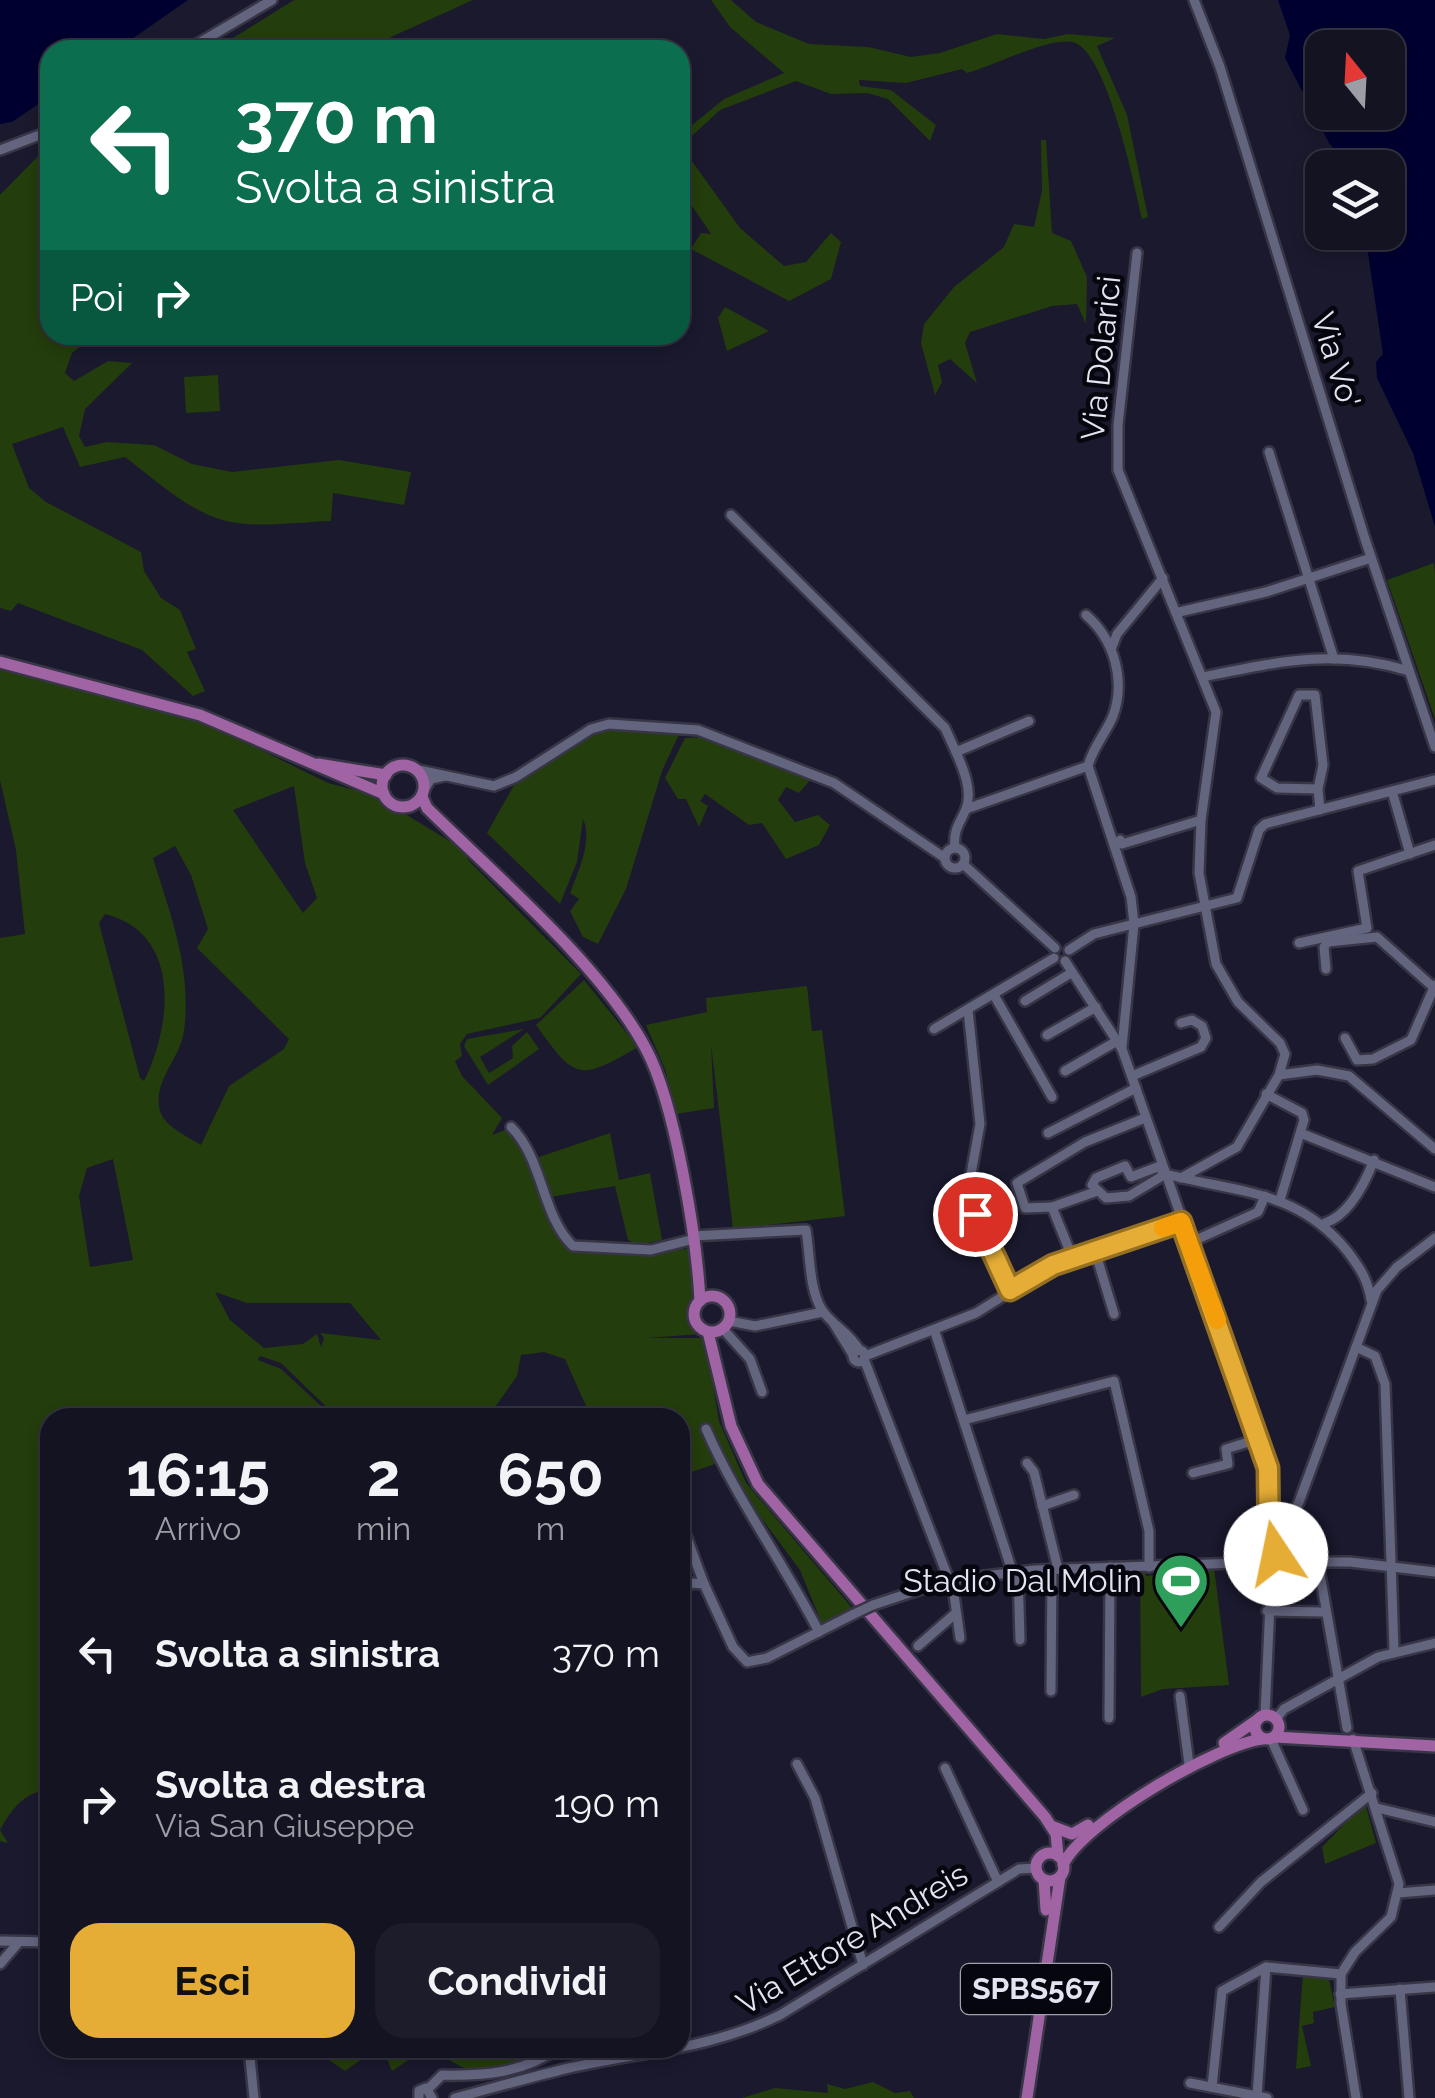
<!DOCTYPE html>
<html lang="it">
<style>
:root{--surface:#141322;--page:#1d1c2a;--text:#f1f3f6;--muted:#9d9ea5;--line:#333240;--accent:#e5ad36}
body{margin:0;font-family:Raleway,sans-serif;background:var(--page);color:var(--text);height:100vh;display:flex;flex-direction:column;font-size:38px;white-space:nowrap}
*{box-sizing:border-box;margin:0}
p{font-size:32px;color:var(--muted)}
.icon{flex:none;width:55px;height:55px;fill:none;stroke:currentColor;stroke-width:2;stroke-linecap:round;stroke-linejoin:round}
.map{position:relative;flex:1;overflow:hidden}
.panel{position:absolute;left:40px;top:1408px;width:650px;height:650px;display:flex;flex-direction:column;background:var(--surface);border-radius:30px;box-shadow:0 5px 15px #0003,0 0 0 2px var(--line)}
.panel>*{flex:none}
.banner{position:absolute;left:40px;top:40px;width:650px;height:305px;border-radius:30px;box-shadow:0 5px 15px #0003,0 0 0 2px var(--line);background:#0b6e4f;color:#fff;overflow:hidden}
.needle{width:65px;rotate:342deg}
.buttons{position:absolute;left:1305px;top:30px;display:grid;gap:20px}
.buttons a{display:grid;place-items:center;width:100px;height:100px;border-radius:20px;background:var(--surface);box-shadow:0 5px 15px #0003,0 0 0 2px var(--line);font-size:50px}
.pin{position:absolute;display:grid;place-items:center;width:85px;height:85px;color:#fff;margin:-42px;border:5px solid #fff;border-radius:50%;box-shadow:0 2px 10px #0007}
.me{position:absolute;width:110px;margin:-55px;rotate:349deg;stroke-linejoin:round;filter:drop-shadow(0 0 8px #0008)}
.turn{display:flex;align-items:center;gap:35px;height:210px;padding:0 30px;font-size:45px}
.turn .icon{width:130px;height:130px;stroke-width:2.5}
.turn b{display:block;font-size:70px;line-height:85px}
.then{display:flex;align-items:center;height:95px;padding:0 30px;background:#0003;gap:20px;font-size:38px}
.eta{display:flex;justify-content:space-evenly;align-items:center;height:170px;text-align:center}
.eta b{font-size:60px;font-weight:700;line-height:70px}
.cta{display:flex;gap:20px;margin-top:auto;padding:20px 30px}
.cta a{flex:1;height:115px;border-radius:30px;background:var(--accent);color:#111;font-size:40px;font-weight:700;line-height:115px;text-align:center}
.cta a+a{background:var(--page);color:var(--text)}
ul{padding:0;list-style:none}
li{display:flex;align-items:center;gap:30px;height:150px;padding:0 30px}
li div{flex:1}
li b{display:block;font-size:38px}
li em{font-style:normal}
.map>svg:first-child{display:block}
</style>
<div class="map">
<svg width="1435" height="2098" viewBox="0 0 1435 2098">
<rect width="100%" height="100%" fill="#1a192e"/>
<g fill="#243d0c" fill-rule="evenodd">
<path d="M 294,0 L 473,0 L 391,37 L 377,50 L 214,50 Z"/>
<path d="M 711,0 L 731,0 L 756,22 L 809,44 L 868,47 L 911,57 L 940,53 L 997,34 L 1044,39 L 1068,34 L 1115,38 L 1097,46 L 1127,115 L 1148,217 L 1142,219 C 1135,187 1106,47 1072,42 C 1046,38 994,66 967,73 L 962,69 L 906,83 L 859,80 L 860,86 L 891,90 L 936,125 L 930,141 L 888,99 L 867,93 L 831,94 L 796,81 L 720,110 L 681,146 L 740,228 L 784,266 L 806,262 L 831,233 L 841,242 L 831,279 L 789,301 L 691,249 L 701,233 L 711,234 L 680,188 L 680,135 L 724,99 L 784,73 L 730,27 Z"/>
<path d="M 1041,140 L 1046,140 L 1052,233 L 1071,241 L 1087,277 L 1086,324 L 1077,304 L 1052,306 L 970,332 L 965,343 L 977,383 L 950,359 L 938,365 L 942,382 L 935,395 L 921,343 L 924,324 L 954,287 L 1004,247 L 1014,224 L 1034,227 L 1042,191 Z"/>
<path d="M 50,144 L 50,335 L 95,335 L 72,353 L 65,373 L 74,381 L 108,361 L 132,363 L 85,409 L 79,436 L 85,447 L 107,442 L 154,445 L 192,464 L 232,472 L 339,460 L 411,472 L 404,505 L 333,493 L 331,521 C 297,522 255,529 222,520 C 186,509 154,479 125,457 L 80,467 L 63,427 L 12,444 L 29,488 L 46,502 L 141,552 L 144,571 L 161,598 L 180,610 L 196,649 L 187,652 L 205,691 L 193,696 L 142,650 L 18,603 L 11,611 L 0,608 L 0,195 Z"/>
<path d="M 725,307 L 769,331 L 727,351 L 718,318 Z"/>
<path d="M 218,375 L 220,411 L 186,413 L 184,377 Z"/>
<path d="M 1434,563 L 1435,574 L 1435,719 L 1387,580 Z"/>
<path d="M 0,667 L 206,723 L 328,783 L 374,795 L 461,848 L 469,861 L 581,974 L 540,1018 L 467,1034 L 460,1044 L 462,1056 L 455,1061 L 462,1076 L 502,1118 L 492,1135 L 508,1129 L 519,1137 L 565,1241 L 579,1252 L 682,1245 L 683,1250 L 689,1248 L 695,1294 L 689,1321 L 702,1334 L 646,1338 L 705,1338 L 719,1421 L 746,1483 L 853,1609 L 822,1624 L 800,1570 L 727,1472 L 702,1429 L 715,1464 L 680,1476 L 680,1418 L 591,1417 L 565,1359 L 544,1352 L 521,1355 L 517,1376 L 488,1417 L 338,1418 L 281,1363 L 260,1356 L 258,1360 L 281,1369 L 333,1417 L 50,1418 L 50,1781 L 42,1782 L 41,1791 C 19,1797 10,1813 0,1830 L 8,1843 L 0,1841 L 0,938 L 25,934 L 16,850 L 0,780 ZM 294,786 L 305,863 L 317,898 L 303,913 L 233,810 ZM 175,846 L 191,875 L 208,929 L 197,948 L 289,1039 L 284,1049 L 229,1086 L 201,1145 C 187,1136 165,1127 160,1111 C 152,1081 181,1058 184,1031 C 192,969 171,917 153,858 ZM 105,914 C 182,933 172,1025 144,1081 L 140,1078 L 99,923 ZM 113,1159 L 133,1260 L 90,1267 L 79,1196 L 87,1168 ZM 215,1292 L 247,1303 L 350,1303 L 381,1340 L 320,1333 L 324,1338 L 321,1347 L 317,1334 L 303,1344 L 264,1348 L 230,1320 Z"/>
<path d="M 605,727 L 681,730 L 662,771 L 626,889 L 598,944 L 583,937 L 570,911 L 579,899 L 570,893 C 578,872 593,840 583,819 L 577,862 L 560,904 L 487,833 L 514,785 Z"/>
<path d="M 705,737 L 811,779 L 799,793 L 786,787 L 778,800 L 795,822 L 818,815 L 830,825 L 819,845 L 786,859 L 762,823 L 749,825 L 705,794 L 700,801 L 708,806 L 699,827 L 686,799 L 678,799 L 665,778 L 685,738 Z"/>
<path d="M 584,980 L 638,1047 C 579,1081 576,1081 536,1025 Z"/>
<path d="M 807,986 L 812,1031 L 822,1030 L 845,1216 L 733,1229 L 711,1044 L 714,1108 L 676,1114 L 665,1069 L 646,1025 L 707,1012 L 706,998 Z"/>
<path d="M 524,1029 L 480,1057 L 489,1073 L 513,1058 L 512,1046 L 527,1032 L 539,1049 L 488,1085 L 464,1046 L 467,1039 Z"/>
<path d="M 610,1133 L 619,1180 L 650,1173 L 662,1240 L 637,1245 L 628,1240 L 615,1186 L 550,1197 L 536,1158 Z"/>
<path d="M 1146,1568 L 1146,1576 L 1214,1568 L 1229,1685 L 1163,1689 L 1141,1697 L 1140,1569 Z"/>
<path d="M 1365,1803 L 1376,1843 L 1325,1864 L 1322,1847 Z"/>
<path d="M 1303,1972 L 1328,1975 L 1335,2007 L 1313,2012 L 1314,2023 L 1302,2026 L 1311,2066 L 1296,2069 Z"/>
<path d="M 312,2048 L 542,2048 C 524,2062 488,2076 465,2068 C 448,2062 441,2049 420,2054 C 411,2057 400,2066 392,2071 L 387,2058 L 366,2056 L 345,2071 Z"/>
<path d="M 873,2082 L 895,2093 L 910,2091 L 914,2098 L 742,2098 L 775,2088 L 828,2093 L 827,2084 L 845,2089 Z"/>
</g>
<g fill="#000030" fill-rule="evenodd">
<path d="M 0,0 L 188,0 L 116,50 L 50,50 L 50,96 L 12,122 L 0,124 Z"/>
<path d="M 1278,0 L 1435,0 L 1435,527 L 1413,453 L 1377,378 L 1376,362 L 1383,354 L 1365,233 L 1388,232 L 1388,168 L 1349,167 L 1329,143 L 1285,58 L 1290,35 ZM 1322,48 L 1388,48 L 1388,112 L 1322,112 Z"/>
</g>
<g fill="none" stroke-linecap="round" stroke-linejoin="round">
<g stroke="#373546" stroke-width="14">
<g id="minor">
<path d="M 1194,0 L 1220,67 L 1365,539 L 1435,747"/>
<path d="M 187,50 L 272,0"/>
<path d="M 0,150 L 50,131"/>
<path d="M 1137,253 L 1118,425 L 1118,470 L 1216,712 L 1201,820 L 1199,873 L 1216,964 L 1238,1002 L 1280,1043 L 1285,1054 L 1279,1075 L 1237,1147 L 1181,1178"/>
<path d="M 1269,452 L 1334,659"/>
<path d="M 731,515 L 945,728 L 956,752"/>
<path d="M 1179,612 L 1266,592 L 1371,558"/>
<path d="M 1086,615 C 1114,639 1126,680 1113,716 C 1106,733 1093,747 1088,766 L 1131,897 L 1134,924 L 1122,1047"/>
<path d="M 1112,647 L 1117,634 L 1163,578"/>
<path d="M 1203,677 C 1277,662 1334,648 1409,671"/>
<path d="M 414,769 L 494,786 L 516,777 L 591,729 L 609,724 L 698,730 L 834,783 L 945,858"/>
<path d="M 1318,789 L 1277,788 L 1261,778 L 1299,695 L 1315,695 L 1323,765 L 1318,789 L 1320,810"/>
<path d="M 424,790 L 431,779 L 445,776"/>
<path d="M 1392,791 L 1410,854"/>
<path d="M 966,809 L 1088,766"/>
<path d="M 1120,840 L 1122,844 L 1201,820"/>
<path d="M 955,848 C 953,830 959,825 966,809 C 973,791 963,768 956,752 L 1029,721"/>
<circle cx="955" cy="858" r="10"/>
<path d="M 963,864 L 1055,948"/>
<path d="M 1299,943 L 1367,928 L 1358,871 L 1435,845"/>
<path d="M 1069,950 L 1094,934 L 1237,898 L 1259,830 L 1265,824 L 1434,780"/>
<path d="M 1065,961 L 1122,1049 L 1241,1387 L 1268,1468 L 1272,1554"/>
<path d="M 1326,969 L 1324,947 L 1328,942 L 1377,937 L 1432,986"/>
<path d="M 994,995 L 1052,1097"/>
<path d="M 1025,1001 L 1071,973"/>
<path d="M 968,1010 L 980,1124 L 968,1191 L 970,1201"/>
<path d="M 934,1029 L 1054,958"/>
<path d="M 1047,1035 L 1096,1007"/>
<path d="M 1345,1038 L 1357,1060 L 1373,1059 L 1411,1040 L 1435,985"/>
<path d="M 1065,1071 L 1117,1041"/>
<path d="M 1279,1075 L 1317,1070 L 1349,1076 L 1435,1149"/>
<path d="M 1132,1076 L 1201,1047 L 1206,1038 L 1202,1026 L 1192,1020 L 1181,1023"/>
<path d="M 1266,1094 L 1302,1113 L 1304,1120 L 1280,1200"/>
<path d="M 511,1127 C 544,1160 541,1215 573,1246 L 651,1250 L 694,1239"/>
<path d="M 1048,1133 L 1136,1088"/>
<path d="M 1303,1134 L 1435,1187"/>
<path d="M 1160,1166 L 1131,1177 L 1125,1166 L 1096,1178 L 1092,1185 L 1106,1198 L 1129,1196 L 1164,1175"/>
<path d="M 1162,1173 C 1235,1193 1297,1188 1348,1252 C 1360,1268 1368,1280 1371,1300"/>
<path d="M 972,1205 L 1010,1290"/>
<path d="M 1052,1207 L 1095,1192"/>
<path d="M 1325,1223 C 1349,1215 1365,1183 1374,1160"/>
<path d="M 693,1236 L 806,1230 C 810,1253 809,1290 822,1310 C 833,1326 849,1332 860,1351"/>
<path d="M 1189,1243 L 1258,1212 L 1265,1196"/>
<path d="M 1095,1251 L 1114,1314"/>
<path d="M 1073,1259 L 1052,1207 L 1025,1208 L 1017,1183 L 1085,1142 L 1145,1118"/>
<path d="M 729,1321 L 755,1326 L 823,1312"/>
<path d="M 834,1324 L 853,1355"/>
<path d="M 723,1329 L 750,1359 L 762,1392"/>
<path d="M 935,1332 L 1013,1574"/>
<path d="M 1356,1347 L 1375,1356 L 1385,1384 L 1394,1650"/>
<circle cx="859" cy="1356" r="6"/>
<path d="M 865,1356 L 976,1313 L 1053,1265 L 1181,1222"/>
<path d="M 864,1359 L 949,1580"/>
<path d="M 964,1420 L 1114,1381 L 1149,1531 L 1149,1567"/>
<path d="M 706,1429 C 737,1500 783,1562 819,1632"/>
<path d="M 1027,1463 L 1034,1472 L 1058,1569"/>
<path d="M 1193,1473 L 1228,1464 L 1226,1449 L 1258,1439"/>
<path d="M 1042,1506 L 1074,1495"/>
<path d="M 680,1519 L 704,1584"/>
<path d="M 1274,1554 L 1299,1502 L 1377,1290 L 1397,1267 L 1435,1238"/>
<path d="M 1282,1562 L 1350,1562 L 1435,1572"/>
<path d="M 1318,1563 L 1347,1728"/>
<path d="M 1018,1573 L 1020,1640"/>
<path d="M 952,1580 L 960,1638"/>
<path d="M 680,1594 L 691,1583 L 704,1584 L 733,1647 L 747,1662 L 767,1658 L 854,1614"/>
<path d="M 873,1605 L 949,1580 L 1035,1570 L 1267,1562"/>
<path d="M 1267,1611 L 1323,1612"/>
<path d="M 918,1646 L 956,1613"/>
<path d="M 1051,1691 L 1052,1569"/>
<path d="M 1180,1696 L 1189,1764"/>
<path d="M 1265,1715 L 1271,1581 L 1267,1562"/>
<path d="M 1109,1718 L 1110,1567"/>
<path d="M 1276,1719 L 1284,1709 L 1378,1657 L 1435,1643"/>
<path d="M 1271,1739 L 1303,1810"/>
<path d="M 1353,1739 L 1399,1884 L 1391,1917 L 1355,1952 L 1341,1974 L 1341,2004 L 1356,2098"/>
<path d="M 797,1764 L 815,1798 L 863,1965"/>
<path d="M 945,1768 L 998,1882"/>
<path d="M 1377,1808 L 1435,1822"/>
<path d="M 1398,1893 L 1435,1890"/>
<path d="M 1219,1927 L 1261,1882 L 1372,1793"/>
<path d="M 0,1941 L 50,1942"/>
<path d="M 0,1964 L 18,1943"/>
<path d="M 1400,1989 L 1409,2098"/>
<path d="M 1340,1994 L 1435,1987"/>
<path d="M 249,2048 L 254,2098"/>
<path d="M 1190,2083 L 1267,2098"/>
<path d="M 1212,2087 L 1222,1991 L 1266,1967 L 1341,1974"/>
<path d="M 429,2088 L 442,2075 C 486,2076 522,2073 559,2048"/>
<path d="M 1257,2096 L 1266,1967"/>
<path d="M 419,2098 L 419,2091 L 426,2088 L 432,2098"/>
<path d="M 455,2098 C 493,2088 531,2077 569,2068 C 644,2051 708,2050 780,2015 L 1019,1869 L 1036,1868"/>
</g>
</g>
<g stroke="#373546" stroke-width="16">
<g id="major">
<path d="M 0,662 L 200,715 L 384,794"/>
<path d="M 318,764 L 386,775"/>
<circle cx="403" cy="786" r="21"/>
<path d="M 422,797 L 427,808 C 494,874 602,966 646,1049 C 675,1103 697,1239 700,1301"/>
<circle cx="712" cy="1314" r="18"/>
<path d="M 708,1332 L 731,1426 L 758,1484 L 1045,1817 L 1056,1834 L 1058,1856"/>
<circle cx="1267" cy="1727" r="12"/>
<path d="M 1275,1737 L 1435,1746"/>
<path d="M 1224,1743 L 1257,1720"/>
<path d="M 1051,1826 L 1072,1834 L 1088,1825"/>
<circle cx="1050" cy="1867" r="14"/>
<path d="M 1063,1865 C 1082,1823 1217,1744 1263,1739"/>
<path d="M 1044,1880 L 1046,1910"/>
<path d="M 1027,2098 L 1060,1877"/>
</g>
</g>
<use href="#minor" stroke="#63647e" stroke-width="9"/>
<use href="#major" stroke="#a063a4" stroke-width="11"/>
<g stroke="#373546" stroke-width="14" stroke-linecap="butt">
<path id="minor-bridge" d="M 854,1614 L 873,1605"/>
</g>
<use href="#minor-bridge" stroke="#63647e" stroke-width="9"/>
</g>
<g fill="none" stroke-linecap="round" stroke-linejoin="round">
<g stroke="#957023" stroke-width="25">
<path id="route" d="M 975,1214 L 1010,1290 L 1053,1265 L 1181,1222 L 1268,1468 L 1269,1546 L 1272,1554 L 1276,1554"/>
</g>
<use href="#route" stroke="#e5ad36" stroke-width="18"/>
<path stroke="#f59e0b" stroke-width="18" d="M 1163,1228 L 1181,1222 L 1217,1320"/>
</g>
<defs>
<g id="stadium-pin" transform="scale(2.875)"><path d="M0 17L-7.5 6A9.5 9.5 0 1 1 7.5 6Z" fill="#2e9e5b" stroke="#06060e"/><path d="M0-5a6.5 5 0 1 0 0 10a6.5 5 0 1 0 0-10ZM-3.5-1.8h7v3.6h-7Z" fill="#fff"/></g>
</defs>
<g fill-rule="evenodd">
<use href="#stadium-pin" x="1181" y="1581"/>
</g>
<g text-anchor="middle" stroke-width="9" stroke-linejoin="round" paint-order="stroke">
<rect fill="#06060e" stroke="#a1a1ae" stroke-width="2.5" x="961" y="1964" width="150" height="50" rx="8"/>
<g font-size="30" font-weight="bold" fill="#e3e3f2">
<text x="1036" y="1999">SPBS567</text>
</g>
<g font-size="32" fill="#e3e3f2" stroke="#06060e">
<text transform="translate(1101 358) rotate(-84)" y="11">Via Dolarici</text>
<text transform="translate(1336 360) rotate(73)" y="11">Via Vo'</text>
<text transform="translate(852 1939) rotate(-31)" y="11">Via Ettore Andreis</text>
</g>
<g font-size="32" fill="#e3e3f2" stroke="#06060e" text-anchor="end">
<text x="1142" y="1592">Stadio Dal Molin</text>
</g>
</g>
</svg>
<div class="buttons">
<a><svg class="needle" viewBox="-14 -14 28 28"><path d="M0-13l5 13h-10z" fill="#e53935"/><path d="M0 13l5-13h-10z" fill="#9d9ea5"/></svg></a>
<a><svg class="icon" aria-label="layers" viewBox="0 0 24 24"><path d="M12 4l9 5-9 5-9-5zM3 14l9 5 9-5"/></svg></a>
</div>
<div class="pin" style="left:975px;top:1214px;background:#d93025"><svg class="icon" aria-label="arrive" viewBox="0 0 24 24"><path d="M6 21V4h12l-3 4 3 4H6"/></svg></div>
<svg class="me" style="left:1276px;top:1554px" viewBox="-20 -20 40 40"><circle r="19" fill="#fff"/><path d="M0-13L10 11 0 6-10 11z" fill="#e5ad36"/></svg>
<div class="banner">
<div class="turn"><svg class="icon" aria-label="left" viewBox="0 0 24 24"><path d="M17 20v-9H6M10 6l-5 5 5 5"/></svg><div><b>370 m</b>Svolta a sinistra</div></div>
<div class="then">Poi<svg class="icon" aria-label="right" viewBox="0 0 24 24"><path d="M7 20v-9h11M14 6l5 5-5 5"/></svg></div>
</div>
<section class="panel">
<div class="eta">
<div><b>16:15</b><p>Arrivo</p></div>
<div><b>2</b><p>min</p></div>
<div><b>650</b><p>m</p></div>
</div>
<ul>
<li><svg class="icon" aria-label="left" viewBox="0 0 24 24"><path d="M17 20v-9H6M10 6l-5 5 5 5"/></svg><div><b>Svolta a sinistra</b></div><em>370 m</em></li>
<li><svg class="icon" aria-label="right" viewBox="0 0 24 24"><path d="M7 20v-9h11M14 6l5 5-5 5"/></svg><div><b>Svolta a destra</b><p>Via San Giuseppe</p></div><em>190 m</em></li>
</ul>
<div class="cta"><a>Esci</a><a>Condividi</a></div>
</section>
</div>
